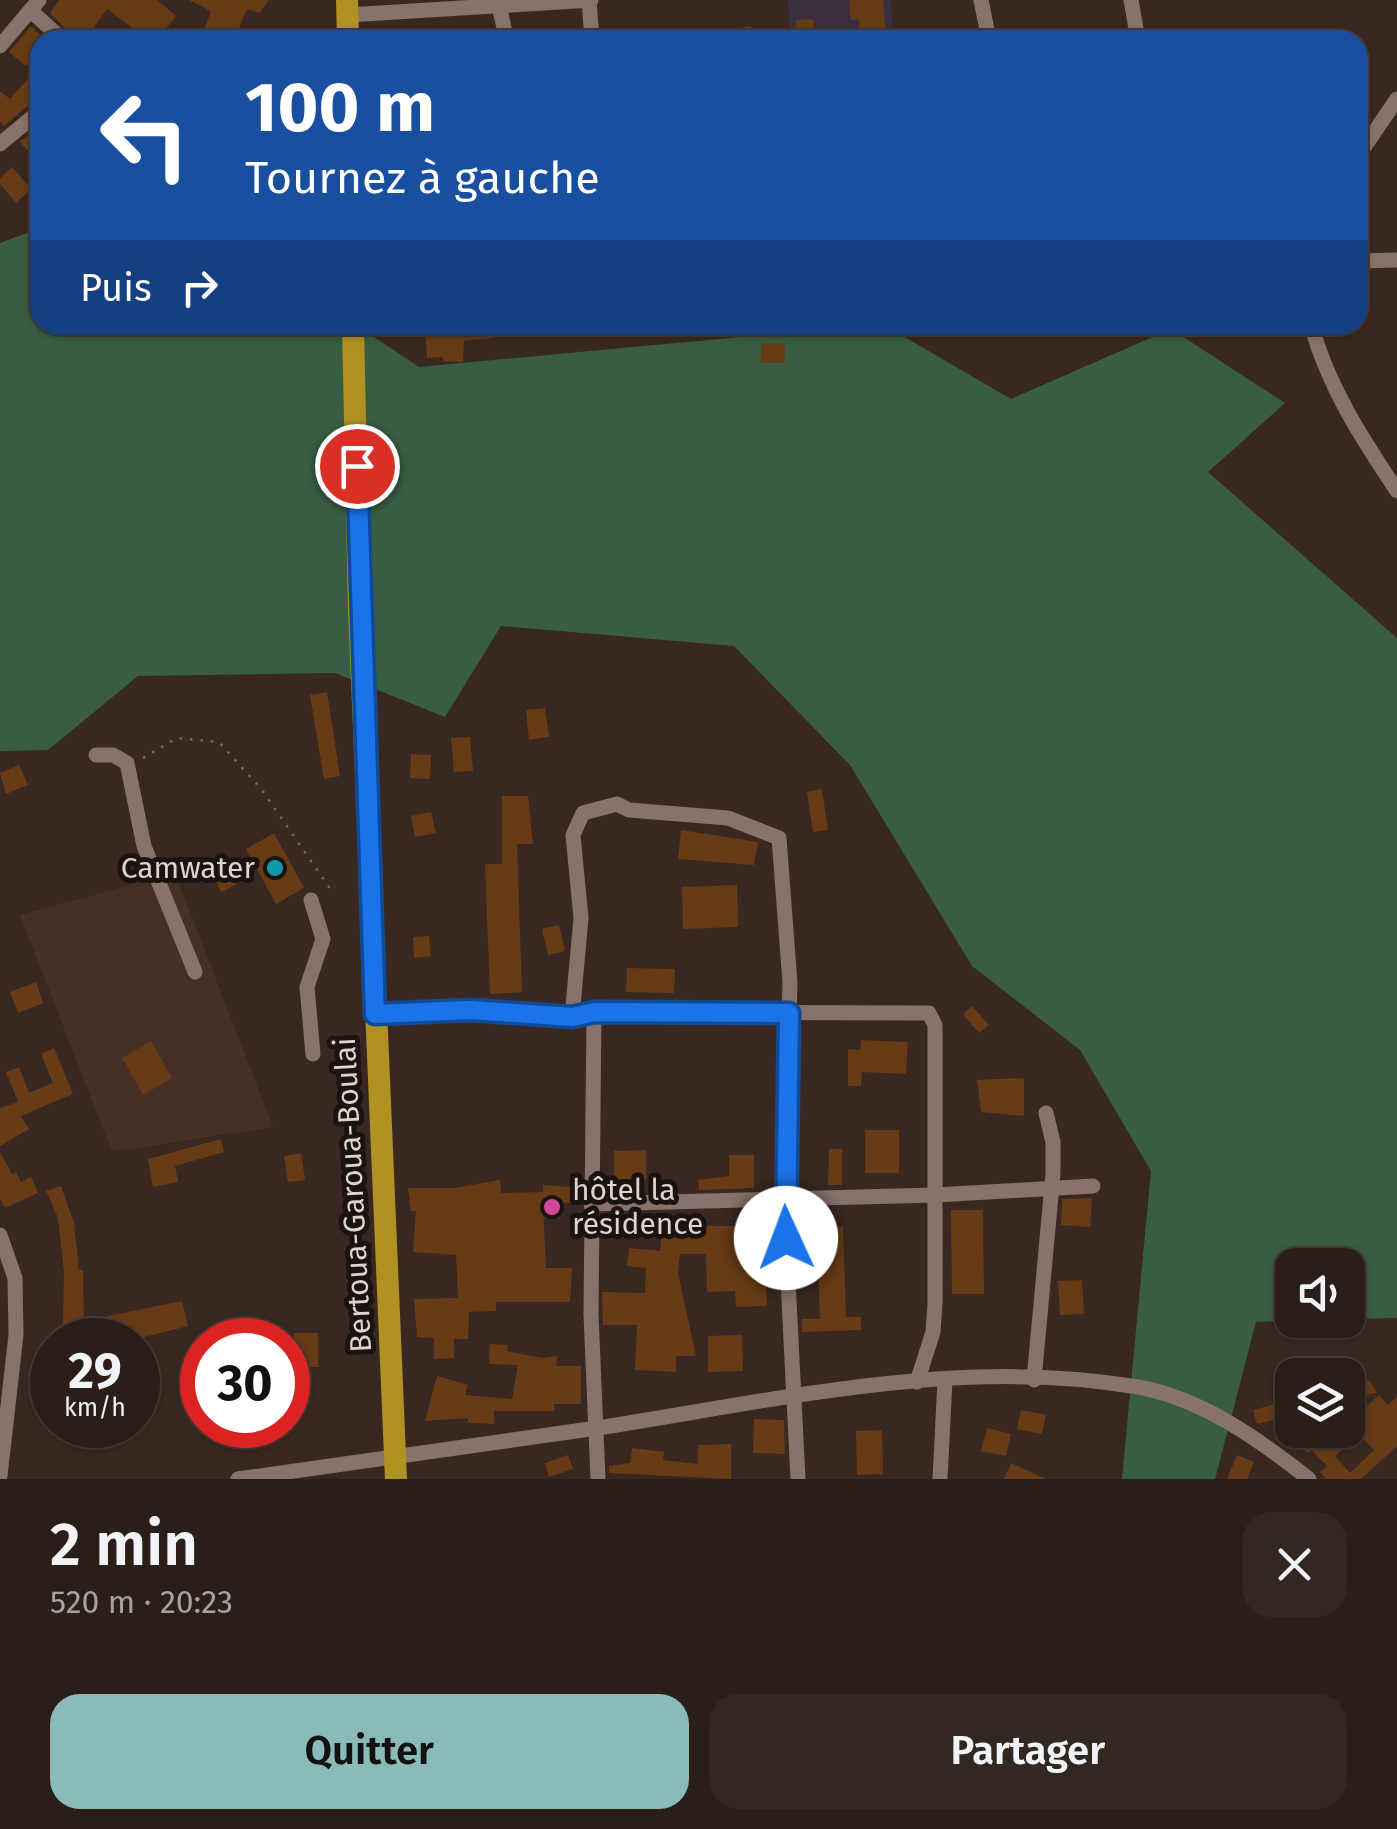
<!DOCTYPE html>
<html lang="fr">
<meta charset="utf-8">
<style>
:root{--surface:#2b1e19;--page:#332722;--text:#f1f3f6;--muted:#a6a2a2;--line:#473c38;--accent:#8bbbb9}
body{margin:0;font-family:"Fira Sans",sans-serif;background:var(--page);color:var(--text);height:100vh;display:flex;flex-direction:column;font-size:38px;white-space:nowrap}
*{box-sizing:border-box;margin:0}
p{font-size:32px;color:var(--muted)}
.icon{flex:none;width:55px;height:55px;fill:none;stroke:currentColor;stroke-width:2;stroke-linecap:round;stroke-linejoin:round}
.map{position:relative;height:1479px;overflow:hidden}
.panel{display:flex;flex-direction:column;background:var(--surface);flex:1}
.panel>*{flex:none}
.banner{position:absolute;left:30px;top:30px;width:1338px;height:305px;border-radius:30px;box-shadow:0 2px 8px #0004,0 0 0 2px var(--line);background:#1a4fa0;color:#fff;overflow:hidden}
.fabs{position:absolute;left:1275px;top:1248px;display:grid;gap:20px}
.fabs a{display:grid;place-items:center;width:90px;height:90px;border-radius:20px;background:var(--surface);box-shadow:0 2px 8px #0004,0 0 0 2px var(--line);font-size:50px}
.speed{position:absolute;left:30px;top:1318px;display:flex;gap:20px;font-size:50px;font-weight:700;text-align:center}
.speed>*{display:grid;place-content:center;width:130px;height:130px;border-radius:50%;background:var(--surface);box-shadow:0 2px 8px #0004,0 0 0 2px var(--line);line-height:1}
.speed small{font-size:25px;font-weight:400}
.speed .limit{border:15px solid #d22;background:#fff;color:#111}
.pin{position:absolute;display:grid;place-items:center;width:85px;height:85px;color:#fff;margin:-42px;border:5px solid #fff;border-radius:50%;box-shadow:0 2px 10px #0007}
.me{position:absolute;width:110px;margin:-55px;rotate:358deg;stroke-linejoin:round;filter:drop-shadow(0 0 8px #0008)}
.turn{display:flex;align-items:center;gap:35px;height:210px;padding:0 50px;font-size:45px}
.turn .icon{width:130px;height:130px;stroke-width:2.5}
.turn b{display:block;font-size:70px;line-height:85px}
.then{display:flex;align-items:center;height:95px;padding:0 50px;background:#0003;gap:20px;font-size:38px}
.round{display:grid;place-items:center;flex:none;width:105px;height:105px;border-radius:30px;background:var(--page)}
.head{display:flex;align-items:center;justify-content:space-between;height:170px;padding:0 50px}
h1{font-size:60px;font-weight:600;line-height:75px}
.primary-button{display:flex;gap:20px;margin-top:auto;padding:20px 50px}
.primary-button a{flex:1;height:115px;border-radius:30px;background:var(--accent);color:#111;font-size:40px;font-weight:600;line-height:115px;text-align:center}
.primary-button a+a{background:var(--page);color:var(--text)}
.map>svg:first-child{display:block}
</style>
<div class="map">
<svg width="1397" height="1479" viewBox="0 0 1397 1479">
<rect width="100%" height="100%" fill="#392821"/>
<path fill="#462f25" d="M 175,873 L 273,1127 L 112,1152 L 20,915 Z"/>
<path fill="#3c2f3d" d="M 788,0 L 891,0 L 893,40 L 790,40 Z"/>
<path fill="#395d43" d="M 40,228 L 40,325 L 356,325 L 419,367 L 805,331 L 809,325 L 884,325 L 1011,399 L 1171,329 L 1285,403 L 1208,472 L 1397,638 L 1397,1318 L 1348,1319 L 1348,1265 L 1292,1265 L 1292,1320 L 1305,1320 L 1256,1322 L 1215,1479 L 1122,1479 L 1151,1171 L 1080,1050 L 972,966 L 850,765 L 734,646 L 501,626 L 445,717 L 335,673 L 138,676 L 48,750 L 0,751 L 0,243 Z"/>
<g fill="#673b16">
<path d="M 59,0 L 157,0 L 176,16 L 160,36 L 153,31 L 148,40 L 123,40 L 131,27 L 107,9 L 94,27 L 109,40 L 76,40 L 50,13 Z"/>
<path d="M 189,0 L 269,0 L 260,13 L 247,9 L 234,40 L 204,31 L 211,11 Z"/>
<path d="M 849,0 L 883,0 L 886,40 L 860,40 L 859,19 L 851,20 Z"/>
<path d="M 813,19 L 815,40 L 797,40 L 796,20 Z"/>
<path d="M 31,26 L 46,40 L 40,40 L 40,49 L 26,66 L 9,52 Z"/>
<path d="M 751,26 L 754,40 L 731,40 L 730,30 Z"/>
<path d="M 40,65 L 40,96 L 4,126 L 0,121 L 0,91 L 10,99 Z"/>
<path d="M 40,126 L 40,147 L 32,155 L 20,142 Z"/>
<path d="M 12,167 L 31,189 L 16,203 L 0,184 L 0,178 Z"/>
<path d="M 425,325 L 491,325 L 492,338 L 464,341 L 463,362 L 443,361 L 443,357 L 427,358 Z"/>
<rect x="761" y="343" width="24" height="20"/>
<path d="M 327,692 L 340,776 L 324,779 L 310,695 Z"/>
<path d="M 545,708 L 549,737 L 529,740 L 526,710 Z"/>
<path d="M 470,737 L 473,771 L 454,772 L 451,738 Z"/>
<path d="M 411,754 L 431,755 L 430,779 L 410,778 Z"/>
<path d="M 19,765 L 28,785 L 6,794 L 0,773 Z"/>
<path d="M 822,789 L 828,830 L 813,832 L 807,792 Z"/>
<path d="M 502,796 L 528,796 L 533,844 L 517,844 L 522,992 L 490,994 L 485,864 L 502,864 Z"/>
<path d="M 431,812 L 436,833 L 415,837 L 411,816 Z"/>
<path d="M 681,830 L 758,842 L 754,865 L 678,859 Z"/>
<path d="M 274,833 L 304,888 L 276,904 L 246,849 Z"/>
<path d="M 224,858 L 237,884 L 221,892 L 208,866 Z"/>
<path d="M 737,885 L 738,927 L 683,929 L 682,887 Z"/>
<path d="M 559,925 L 565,951 L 548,955 L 542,929 Z"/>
<path d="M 429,936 L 431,956 L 414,958 L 413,937 Z"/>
<path d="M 627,968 L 675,969 L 674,993 L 626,992 Z"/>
<path d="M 36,982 L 43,1003 L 18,1013 L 10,992 Z"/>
<path d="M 972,1006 L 989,1025 L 979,1033 L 963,1014 Z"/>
<path d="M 861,1040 L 908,1042 L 906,1074 L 862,1072 L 861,1086 L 848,1086 L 848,1049 L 860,1050 Z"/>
<path d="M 151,1041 L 172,1078 L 143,1095 L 122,1058 Z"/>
<path d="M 54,1048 L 73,1094 L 21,1116 L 29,1129 L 0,1146 L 0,1108 L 18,1102 L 6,1072 L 19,1067 L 29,1093 L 53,1083 L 41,1054 Z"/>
<path d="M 1024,1078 L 1024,1116 L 981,1112 L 977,1080 Z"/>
<rect x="865" y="1130" width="34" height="43"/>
<path d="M 221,1139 L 224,1152 L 175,1166 L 178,1182 L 153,1187 L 148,1159 Z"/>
<path d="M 829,1149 L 842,1149 L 842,1185 L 828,1185 Z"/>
<path d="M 646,1150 L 646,1179 L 614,1179 L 614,1151 Z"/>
<path d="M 0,1152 L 12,1174 L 16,1172 L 21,1182 L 31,1177 L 38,1193 L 5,1208 L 0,1198 Z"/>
<path d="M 301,1153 L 305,1180 L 288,1182 L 284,1156 Z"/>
<path d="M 729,1155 L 754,1155 L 754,1188 L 699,1190 L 698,1180 L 729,1176 Z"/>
<path d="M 500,1180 L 501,1193 L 543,1192 L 543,1185 L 572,1187 L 571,1203 L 543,1202 L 546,1268 L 572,1268 L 570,1302 L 496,1302 L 496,1311 L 469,1312 L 468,1339 L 454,1339 L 454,1358 L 434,1359 L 434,1338 L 417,1337 L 414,1299 L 458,1298 L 456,1255 L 413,1252 L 416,1211 L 411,1211 L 408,1188 L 455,1188 Z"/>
<path d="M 61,1186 L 74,1223 L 79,1270 L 83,1270 L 84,1321 L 182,1301 L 188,1326 L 132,1340 L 98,1340 L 97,1333 L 63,1334 L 64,1271 L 58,1218 L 46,1191 Z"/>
<path d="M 1092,1198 L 1090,1227 L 1061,1225 L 1062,1199 Z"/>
<path d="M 951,1210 L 983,1210 L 984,1294 L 952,1294 Z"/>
<path d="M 688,1226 L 743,1226 L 743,1268 L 765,1267 L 767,1306 L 736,1307 L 735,1291 L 707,1292 L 706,1254 L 680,1254 L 678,1273 L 696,1356 L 676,1356 L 676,1372 L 635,1370 L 637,1325 L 603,1325 L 602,1292 L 645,1293 L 646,1268 L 627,1266 L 629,1248 L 660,1251 L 662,1228 L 688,1231 Z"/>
<path d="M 817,1227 L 843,1227 L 846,1317 L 861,1317 L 861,1330 L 802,1332 L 802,1319 L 820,1319 Z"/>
<path d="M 1082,1280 L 1084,1314 L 1060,1315 L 1058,1281 Z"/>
<rect x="294" y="1333" width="24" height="34"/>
<path d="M 742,1335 L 743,1371 L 708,1372 L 708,1336 Z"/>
<path d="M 490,1344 L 508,1345 L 507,1351 L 542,1358 L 557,1356 L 556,1366 L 581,1366 L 581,1404 L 554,1404 L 554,1411 L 494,1411 L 494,1424 L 468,1423 L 468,1418 L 425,1421 L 437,1376 L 468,1385 L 465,1395 L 512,1399 L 518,1365 L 489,1364 Z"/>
<path d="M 1370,1381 L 1377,1393 L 1351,1397 L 1349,1384 Z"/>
<path d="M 1292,1386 L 1292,1430 L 1318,1430 L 1328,1444 L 1348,1428 L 1356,1436 L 1335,1456 L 1350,1473 L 1374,1450 L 1356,1431 L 1354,1419 L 1379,1395 L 1388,1405 L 1397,1397 L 1397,1446 L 1361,1479 L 1326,1479 L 1320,1472 L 1327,1466 L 1311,1450 L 1307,1453 L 1292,1434 L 1287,1435 L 1283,1418 L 1257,1424 L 1253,1410 L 1280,1403 L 1278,1389 Z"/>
<path d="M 1021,1410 L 1046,1415 L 1042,1434 L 1017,1429 Z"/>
<path d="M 754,1419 L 784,1420 L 785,1454 L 753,1453 Z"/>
<path d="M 987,1428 L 1011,1434 L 1006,1456 L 981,1451 Z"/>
<path d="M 882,1430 L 883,1474 L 857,1475 L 856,1431 Z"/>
<path d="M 731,1444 L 731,1479 L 609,1473 L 609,1466 L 630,1463 L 632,1448 L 664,1452 L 663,1460 L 698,1464 L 698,1445 Z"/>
<path d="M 568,1455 L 573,1469 L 549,1477 L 545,1463 Z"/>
<path d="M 1237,1455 L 1254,1462 L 1247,1479 L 1227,1479 Z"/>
<path d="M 1011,1463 L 1046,1479 L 1004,1479 Z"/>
</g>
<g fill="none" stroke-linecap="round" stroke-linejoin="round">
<path stroke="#74655f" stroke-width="2.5" stroke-dasharray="2.5 8" stroke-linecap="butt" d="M 143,758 L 177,738 L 219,742 L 262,790 L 331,890"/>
<g stroke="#87736b" stroke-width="15">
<path d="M 589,0 L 592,40"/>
<path d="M 981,0 L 989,40"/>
<path d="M 1131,0 L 1138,40"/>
<path d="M 499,6 L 507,40"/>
<path d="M 31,11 L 63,40"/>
<path d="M 348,15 L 591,0"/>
<path d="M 0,46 L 39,0"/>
<path d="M 0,144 L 40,111"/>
<path d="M 1358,156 L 1397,99"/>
<path d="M 1358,261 L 1397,260"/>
<path d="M 1311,325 C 1329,388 1361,437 1397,491"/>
<path d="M 96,755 L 113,755 L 127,763 L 144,846 L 195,972"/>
<path d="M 311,900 L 323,939 L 307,987 L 313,1054"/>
<path d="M 594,1012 L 929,1013 L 935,1025 L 935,1304 L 933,1332 L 917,1382"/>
<path d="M 375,1014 L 471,1010 L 572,1017 L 594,1012 L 591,1314 L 598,1479"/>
<path d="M 572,1017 L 581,918 L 573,835 L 583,813 L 617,804 L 629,810 L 728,818 L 779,838 L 790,983 L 784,1201 L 798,1479"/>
<path d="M 591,1204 L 936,1195 L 1093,1186"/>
<path d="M 0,1235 L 15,1278 L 16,1335 L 0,1476"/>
<path d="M 1034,1380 L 1053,1174 L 1053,1142 L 1046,1113"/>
<path d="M 238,1479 C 357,1461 477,1446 597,1428 C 774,1401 958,1356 1138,1387 C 1201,1398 1260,1440 1309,1479"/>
<path d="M 940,1479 L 945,1380"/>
</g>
<g stroke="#b09122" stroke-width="22">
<path d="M 347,0 L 348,40"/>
<path d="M 353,325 L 359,609 L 396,1479"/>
</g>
</g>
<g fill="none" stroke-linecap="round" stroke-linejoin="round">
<g stroke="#114b97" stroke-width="25">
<path id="route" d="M 357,466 L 375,1014 L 471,1010 L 572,1017 L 594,1012 L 789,1013 L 786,1238"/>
</g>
<use href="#route" stroke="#1a73e8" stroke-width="18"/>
</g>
<circle fill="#0f9aa8" stroke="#1b1310" stroke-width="4" cx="275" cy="868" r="10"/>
<circle fill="#d1479c" stroke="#1b1310" stroke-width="4" cx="552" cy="1207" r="10"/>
<g text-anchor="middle" stroke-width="10" stroke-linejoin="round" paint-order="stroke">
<g font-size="30" fill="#ded3ce" stroke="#1b1310" text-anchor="end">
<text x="255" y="878">Camwater</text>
<text x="572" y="1200" text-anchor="start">hôtel la<tspan x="572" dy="34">résidence</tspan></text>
</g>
<g font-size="30" fill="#ded3ce" stroke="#1b1310">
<text transform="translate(353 1195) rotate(-93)" y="10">Bertoua-Garoua-Boulai</text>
</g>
</g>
</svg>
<div class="fabs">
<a><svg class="icon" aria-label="sound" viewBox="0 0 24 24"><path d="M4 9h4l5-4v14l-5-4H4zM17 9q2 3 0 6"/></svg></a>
<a><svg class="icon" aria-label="layers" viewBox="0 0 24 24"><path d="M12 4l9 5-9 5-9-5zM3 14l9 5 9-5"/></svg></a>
</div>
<div class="speed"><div>29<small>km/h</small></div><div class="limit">30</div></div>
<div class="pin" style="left:357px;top:466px;background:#d93025"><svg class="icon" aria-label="arrive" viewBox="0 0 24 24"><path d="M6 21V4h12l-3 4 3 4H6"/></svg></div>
<svg class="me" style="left:786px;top:1238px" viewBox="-20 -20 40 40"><circle r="19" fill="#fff"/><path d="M0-13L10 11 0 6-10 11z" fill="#1a73e8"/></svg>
<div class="banner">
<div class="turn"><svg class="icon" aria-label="left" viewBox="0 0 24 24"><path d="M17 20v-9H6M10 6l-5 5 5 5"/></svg><div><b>100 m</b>Tournez à gauche</div></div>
<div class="then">Puis<svg class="icon" aria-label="right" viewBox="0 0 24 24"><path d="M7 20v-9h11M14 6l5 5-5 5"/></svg></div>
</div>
</div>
<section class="panel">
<div class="head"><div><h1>2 min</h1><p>520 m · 20:23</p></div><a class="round"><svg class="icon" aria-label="close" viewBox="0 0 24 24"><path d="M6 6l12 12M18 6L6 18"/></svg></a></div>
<div class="primary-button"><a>Quitter</a><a>Partager</a></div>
</section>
